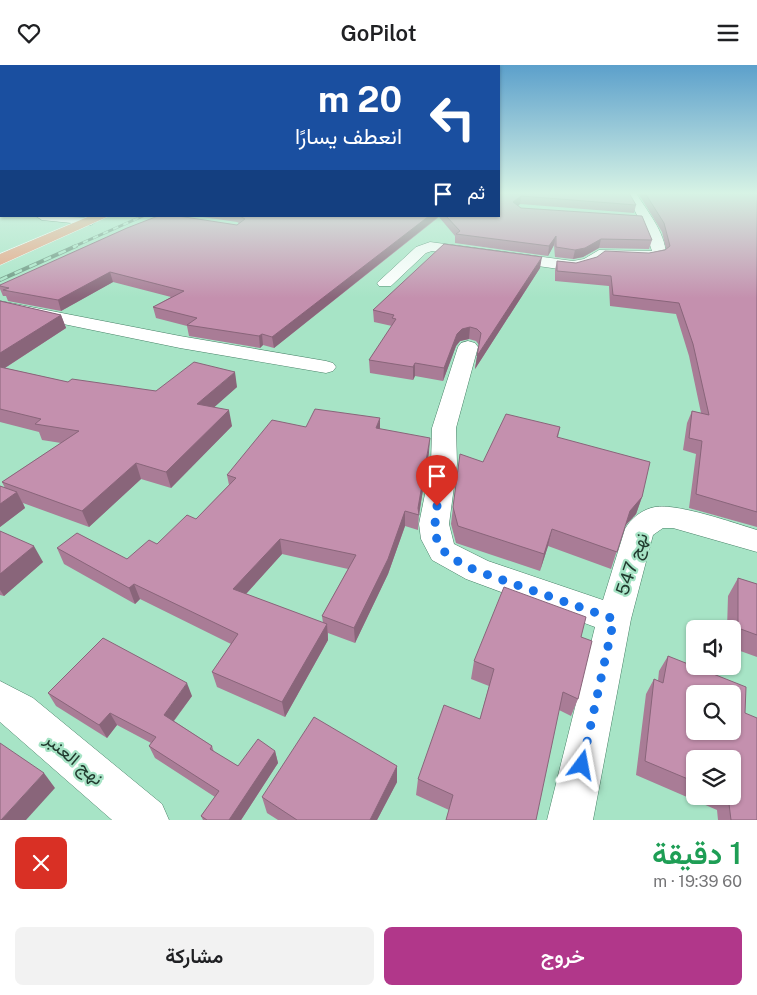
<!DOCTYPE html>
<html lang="ar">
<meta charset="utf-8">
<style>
:root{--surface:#fff;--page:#f2f2f2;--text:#202124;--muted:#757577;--accent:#b1378a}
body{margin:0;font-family:"Public Sans",Vazirmatn,sans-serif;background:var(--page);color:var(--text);direction:rtl;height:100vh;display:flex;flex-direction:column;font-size:19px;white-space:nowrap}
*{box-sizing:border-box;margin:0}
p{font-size:16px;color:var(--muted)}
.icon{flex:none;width:28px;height:28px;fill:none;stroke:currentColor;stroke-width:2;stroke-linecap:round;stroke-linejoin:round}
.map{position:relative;height:755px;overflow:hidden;direction:ltr}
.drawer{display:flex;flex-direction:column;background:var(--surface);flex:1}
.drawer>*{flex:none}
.top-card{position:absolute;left:0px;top:0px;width:500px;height:152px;box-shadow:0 1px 4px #0004;direction:rtl;background:#1a4fa0;color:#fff;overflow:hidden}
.tools{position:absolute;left:686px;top:555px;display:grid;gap:10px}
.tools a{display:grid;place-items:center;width:55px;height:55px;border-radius:8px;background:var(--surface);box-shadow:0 1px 4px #0004;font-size:25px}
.pin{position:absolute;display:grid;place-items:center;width:42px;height:42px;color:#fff;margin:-51px -21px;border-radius:50% 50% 50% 0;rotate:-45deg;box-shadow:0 0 5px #0007}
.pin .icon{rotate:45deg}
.me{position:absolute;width:55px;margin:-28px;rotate:13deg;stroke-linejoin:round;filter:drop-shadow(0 0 4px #0008)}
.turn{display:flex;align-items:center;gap:18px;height:105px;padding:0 15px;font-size:22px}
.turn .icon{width:65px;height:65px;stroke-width:2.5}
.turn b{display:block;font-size:35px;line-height:42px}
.then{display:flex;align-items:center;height:48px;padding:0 15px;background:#0003;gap:10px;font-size:19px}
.round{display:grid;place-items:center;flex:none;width:52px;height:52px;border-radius:8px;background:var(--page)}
.head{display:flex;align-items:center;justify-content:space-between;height:85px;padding:0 15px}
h1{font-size:30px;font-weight:600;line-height:38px;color:#1e9e55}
.button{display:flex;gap:10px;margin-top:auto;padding:10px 15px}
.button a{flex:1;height:58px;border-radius:8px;background:var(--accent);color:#fff;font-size:20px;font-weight:600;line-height:58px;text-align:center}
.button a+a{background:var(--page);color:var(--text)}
header{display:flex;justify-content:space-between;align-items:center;height:65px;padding:0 15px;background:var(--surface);font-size:22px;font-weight:600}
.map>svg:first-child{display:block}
</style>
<header><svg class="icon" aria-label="menu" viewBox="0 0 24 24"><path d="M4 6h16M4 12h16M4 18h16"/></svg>GoPilot<svg class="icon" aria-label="heart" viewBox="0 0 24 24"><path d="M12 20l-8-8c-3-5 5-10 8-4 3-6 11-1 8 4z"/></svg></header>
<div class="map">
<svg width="757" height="755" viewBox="0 0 757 755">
<rect width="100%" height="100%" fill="#a7e4c6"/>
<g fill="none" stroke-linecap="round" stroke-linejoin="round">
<g stroke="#478167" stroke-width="1">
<g id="street">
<path d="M 626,128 L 636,128 C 647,146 665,167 666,189 C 658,200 617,194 602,194 L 594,200 L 573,206 L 432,186 L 426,188 L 391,221 L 379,221 L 377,218 L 416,182 L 430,177 L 573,196 L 584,194 L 599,185 L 652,186 L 646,168 Z"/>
<path d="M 0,143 L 3,151 L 0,151 Z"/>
<path d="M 36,151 L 96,153 L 97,156 L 91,160 L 42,155 Z"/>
<path d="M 0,236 L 180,271 L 326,296 L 333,298 L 336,302 L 333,306 L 326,308 L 180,283 L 0,246 Z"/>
<path d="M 468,276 L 475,278 L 478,282 L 456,363 L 457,399 L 449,459 L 454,479 L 488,496 L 603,535 L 625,464 C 631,453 643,444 655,442 C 677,438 734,458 757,465 L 757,487 L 673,463 L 663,463 L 653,470 L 631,554 L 593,755 L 547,755 L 595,562 L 466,514 L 432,495 L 421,474 L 419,459 L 431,399 L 432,363 L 458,282 L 461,278 Z"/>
<path d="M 0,616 L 33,633 L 162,739 L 169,755 L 112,755 L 0,657 Z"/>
</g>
</g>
<g stroke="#fff" stroke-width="1">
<path id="primary" d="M 90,151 L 109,151 L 0,200 L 0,189 Z"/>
</g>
<use href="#street" fill="#fff" fill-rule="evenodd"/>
<use href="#primary" fill="#e8a17f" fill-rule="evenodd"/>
<g stroke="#67927d" stroke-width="3">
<path id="rail-far1" d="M 73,182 L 143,151"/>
</g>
<g stroke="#67927d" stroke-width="4">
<path id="rail" d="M 0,215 L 76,181"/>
</g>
<use href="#rail-far1" stroke="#a7e4c6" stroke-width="2" stroke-dasharray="5.5" stroke-linecap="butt"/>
<use href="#rail" stroke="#a7e4c6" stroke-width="2.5" stroke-dasharray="8" stroke-linecap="butt"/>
</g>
<g fill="#a97c96" fill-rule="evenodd">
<path d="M 499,128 L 636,140 L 634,148 L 520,139 L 518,141 L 521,143 L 652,175 L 649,184 L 599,183 L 583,192 L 573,194 L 555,192 L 554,180 L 548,191 L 455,178 L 455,171 L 439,152 L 274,283 L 263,280 L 260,283 L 189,271 L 187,261 L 156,253 L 153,242 L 171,232 L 113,217 L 61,246 L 8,236 L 6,231 L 3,231 L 0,224 L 0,220 L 237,160 L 239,158 L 237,157 L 196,151 L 499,151 Z"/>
<path d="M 638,128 L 757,128 L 757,462 L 689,443 L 696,389 L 683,385 L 687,358 L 692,346 L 701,348 L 689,291 L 676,249 L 610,241 L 609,221 L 555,216 L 555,205 L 557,196 L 576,198 L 649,188 L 666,184 L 662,167 Z"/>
<path d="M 540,203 L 475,304 L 479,280 L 476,276 L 469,274 L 460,276 L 456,281 L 443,316 L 415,311 L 413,315 L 370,308 L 369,295 L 392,261 L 374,257 L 373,245 Z"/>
<path d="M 0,236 L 61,250 L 66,263 L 5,303 L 68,317 L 156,326 L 237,322 L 214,342 L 232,361 L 171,423 L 141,414 L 89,462 L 23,438 L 25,443 L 0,462 L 0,421 L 5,423 L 2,417 L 61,378 L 42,375 L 39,367 L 0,357 Z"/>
<path d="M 306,362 L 380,364 L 429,387 L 419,449 L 418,465 L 405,461 L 388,509 L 355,578 L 328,568 L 328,575 L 285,652 L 217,622 L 212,607 L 231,579 L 140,534 L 135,539 L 64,499 L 57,483 L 127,494 L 157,479 L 196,454 L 229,420 L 227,410 ZM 282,489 L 348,504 L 322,551 L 323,558 L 246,529 Z"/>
<path d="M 560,362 L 558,372 L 642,432 L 636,449 L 625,461 L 611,504 L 548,481 L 540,506 L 456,478 L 451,459 L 453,442 L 483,397 Z"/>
<path d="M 0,466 L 43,497 L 4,531 L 0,530 Z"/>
<path d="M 738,513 L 757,519 L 757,592 L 732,583 L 732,564 L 727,564 L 728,531 Z"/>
<path d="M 581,572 L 578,634 L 571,651 L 559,645 L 449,745 L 416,730 L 418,714 L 480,654 L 489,621 L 471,614 L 474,596 Z"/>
<path d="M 668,591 L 745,648 L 757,755 L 718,755 L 717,745 L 636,710 L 646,629 L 654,614 L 658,616 L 659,606 ZM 695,694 L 732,731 L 695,731 Z"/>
<path d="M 48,628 L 192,631 L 174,656 L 212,681 L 214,687 L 238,701 L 275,686 L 278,698 L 241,755 L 203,755 L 201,751 L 215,732 L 155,693 L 149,681 L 151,678 L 117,660 L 107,673 L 56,641 Z"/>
<path d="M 397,701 L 397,717 L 377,755 L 278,755 L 267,748 L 262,732 Z"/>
</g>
<g fill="#89657a">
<path d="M 521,131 L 520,139 L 512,146 L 513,137 Z"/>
<path d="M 429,151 L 439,151 L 274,283 L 272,272 Z"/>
<path d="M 556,171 L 554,180 L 548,191 L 549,181 Z"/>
<path d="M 601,174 L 599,183 L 583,192 L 573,194 L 575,185 Z"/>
<path d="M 542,192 L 540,203 L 475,304 L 477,291 Z"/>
<path d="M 110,207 L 113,217 L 61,246 L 58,235 Z"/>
<path d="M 61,250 L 66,263 L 0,306 L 0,288 Z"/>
<path d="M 470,262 L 469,274 L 460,276 L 456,281 L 443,316 L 444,303 L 457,269 L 462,264 Z"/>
<path d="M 262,269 L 263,280 L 260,283 L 259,271 Z"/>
<path d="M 415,298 L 415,311 L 413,315 L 413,302 Z"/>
<path d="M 235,307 L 237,322 L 201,354 L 197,339 Z"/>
<path d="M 229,345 L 232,361 L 171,423 L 166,407 Z"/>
<path d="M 380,353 L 380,367 L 376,363 Z"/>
<path d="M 430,373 L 429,387 L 419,450 L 418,443 Z"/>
<path d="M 136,398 L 141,414 L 89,462 L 82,446 Z"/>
<path d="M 17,427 L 25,443 L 0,462 L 0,439 Z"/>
<path d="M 642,432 L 636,449 L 623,463 L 630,446 Z"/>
<path d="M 405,446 L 405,461 L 388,509 L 355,578 L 354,563 Z"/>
<path d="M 552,464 L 548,481 L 540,506 L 544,489 Z"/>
<path d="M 280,474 L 282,489 L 236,540 L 233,524 Z"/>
<path d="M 34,481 L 43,497 L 4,531 L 0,525 L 0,509 Z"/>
<path d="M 134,519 L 140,534 L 135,539 L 129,523 Z"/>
<path d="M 327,559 L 328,575 L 285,652 L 282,637 Z"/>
<path d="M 187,618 L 192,631 L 169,662 L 164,650 Z"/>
<path d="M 110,648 L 117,660 L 107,673 L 99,660 Z"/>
<path d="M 275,686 L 278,698 L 241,755 L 229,755 Z"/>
<path d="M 397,701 L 397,717 L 377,755 L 370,755 Z"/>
<path d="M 44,708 L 55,723 L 26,755 L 1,755 Z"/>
</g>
<g fill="#c490ae" stroke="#89657a" fill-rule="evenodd">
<path d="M 499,128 L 629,128 L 636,140 L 521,131 L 513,137 L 521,143 L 642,151 L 652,175 L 601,174 L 585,183 L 575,185 L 556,182 L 556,171 L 549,181 L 456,169 L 460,166 L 446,151 L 499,151 Z"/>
<path d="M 645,128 L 757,128 L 757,447 L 696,429 L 702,376 L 689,373 L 692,346 L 709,350 L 693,279 L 679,238 L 613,230 L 611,211 L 557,206 L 557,196 L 576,198 L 597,192 L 605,186 L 649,188 L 665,185 L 670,181 L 664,158 Z"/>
<path d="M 158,151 L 178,151 L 237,160 L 245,154 L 240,151 L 429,151 L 272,272 L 262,269 L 259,271 L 187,260 L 197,253 L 153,242 L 184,226 L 110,207 L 58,235 L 3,225 L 9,223 L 0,221 L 0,220 L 127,163 Z"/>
<path d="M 444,179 L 542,192 L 477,291 L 481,268 L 477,264 L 470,262 L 462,264 L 457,269 L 444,303 L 415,298 L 413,302 L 369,295 L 396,254 L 392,253 L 394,250 L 373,245 Z"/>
<path d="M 0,236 L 61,250 L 0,288 Z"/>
<path d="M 194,297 L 235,307 L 197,339 L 229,345 L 166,407 L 136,398 L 82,446 L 2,417 L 79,366 L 35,359 L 41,354 L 0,344 L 0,302 L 68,317 L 72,314 L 156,326 Z"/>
<path d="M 315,344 L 380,353 L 376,363 L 430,373 L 418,443 L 419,450 L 405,446 L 388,494 L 354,563 L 322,551 L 356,490 L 280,474 L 233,524 L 327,559 L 282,637 L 212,607 L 238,569 L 134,519 L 129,523 L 57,483 L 77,468 L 127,494 L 149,475 L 157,479 L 187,450 L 196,454 L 236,413 L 227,410 L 272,355 L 306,362 Z"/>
<path d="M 506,349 L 560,362 L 557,372 L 650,397 L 642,432 L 630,446 L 617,487 L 552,464 L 544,489 L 458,461 L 453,442 L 460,389 L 483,397 Z"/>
<path d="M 0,421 L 17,427 L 0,439 Z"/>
<path d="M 0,466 L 34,481 L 0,509 Z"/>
<path d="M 738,513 L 757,519 L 757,570 L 738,563 Z"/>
<path d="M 504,522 L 586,552 L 581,572 L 592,576 L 578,634 L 563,627 L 536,755 L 446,755 L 453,730 L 418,714 L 444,640 L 480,654 L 494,604 L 474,596 Z"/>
<path d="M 103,573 L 187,618 L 164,650 L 212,681 L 210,684 L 238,701 L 258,674 L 275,686 L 229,755 L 207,755 L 201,751 L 219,726 L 149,681 L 156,672 L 110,648 L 99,660 L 48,628 Z"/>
<path d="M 668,591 L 746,622 L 745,648 L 757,653 L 757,755 L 731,755 L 728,731 L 732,731 L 732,694 L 695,694 L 695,717 L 645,696 L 654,614 L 663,618 ZM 695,629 L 732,629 L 732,666 L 695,666 Z"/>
<path d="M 314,652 L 397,701 L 370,755 L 297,755 L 262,732 Z"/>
<path d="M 0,678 L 44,708 L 1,755 L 0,755 Z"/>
</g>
<linearGradient id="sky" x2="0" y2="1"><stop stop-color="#5ca0cb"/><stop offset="0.55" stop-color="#d7f3e5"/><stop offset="1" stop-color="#d7f3e5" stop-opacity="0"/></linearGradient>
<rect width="757" height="233" fill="url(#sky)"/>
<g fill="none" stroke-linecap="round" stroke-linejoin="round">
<path stroke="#1a73e8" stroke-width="9" stroke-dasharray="0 16.2" d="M 437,441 C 430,483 442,489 477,506 L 614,554 L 582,700"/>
</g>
<g text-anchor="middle" stroke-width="4.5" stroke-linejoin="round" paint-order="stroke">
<g font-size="18" fill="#223b2f" stroke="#a7e4c6">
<text transform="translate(632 499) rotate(-71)" y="6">نهج 547</text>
<text transform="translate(74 694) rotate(40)" y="6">نهج العنبر</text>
</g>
</g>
</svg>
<div class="tools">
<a><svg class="icon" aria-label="sound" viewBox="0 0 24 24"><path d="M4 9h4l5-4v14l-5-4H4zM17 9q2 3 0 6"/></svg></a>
<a><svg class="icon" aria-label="search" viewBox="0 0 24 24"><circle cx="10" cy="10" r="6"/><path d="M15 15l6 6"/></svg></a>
<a><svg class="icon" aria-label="layers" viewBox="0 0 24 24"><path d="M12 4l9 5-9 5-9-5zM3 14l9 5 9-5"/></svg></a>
</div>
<div class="pin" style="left:437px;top:441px;background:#d93025"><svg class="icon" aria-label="arrive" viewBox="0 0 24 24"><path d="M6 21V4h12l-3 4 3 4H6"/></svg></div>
<svg class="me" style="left:582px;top:700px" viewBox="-20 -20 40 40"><path d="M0-17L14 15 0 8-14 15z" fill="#1a73e8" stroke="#fff" stroke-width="4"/></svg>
<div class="top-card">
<div class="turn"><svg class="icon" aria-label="left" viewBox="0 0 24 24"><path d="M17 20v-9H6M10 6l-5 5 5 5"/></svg><div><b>20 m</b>انعطف يسارًا</div></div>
<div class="then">ثم<svg class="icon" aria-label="arrive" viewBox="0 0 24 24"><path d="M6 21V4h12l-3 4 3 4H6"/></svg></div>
</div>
</div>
<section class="drawer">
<div class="head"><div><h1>1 دقيقة</h1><p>60 m · 19:39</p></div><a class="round" style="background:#d93025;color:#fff"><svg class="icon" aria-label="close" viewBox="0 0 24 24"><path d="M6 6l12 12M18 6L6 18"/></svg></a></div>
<div class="button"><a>خروج</a><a>مشاركة</a></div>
</section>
